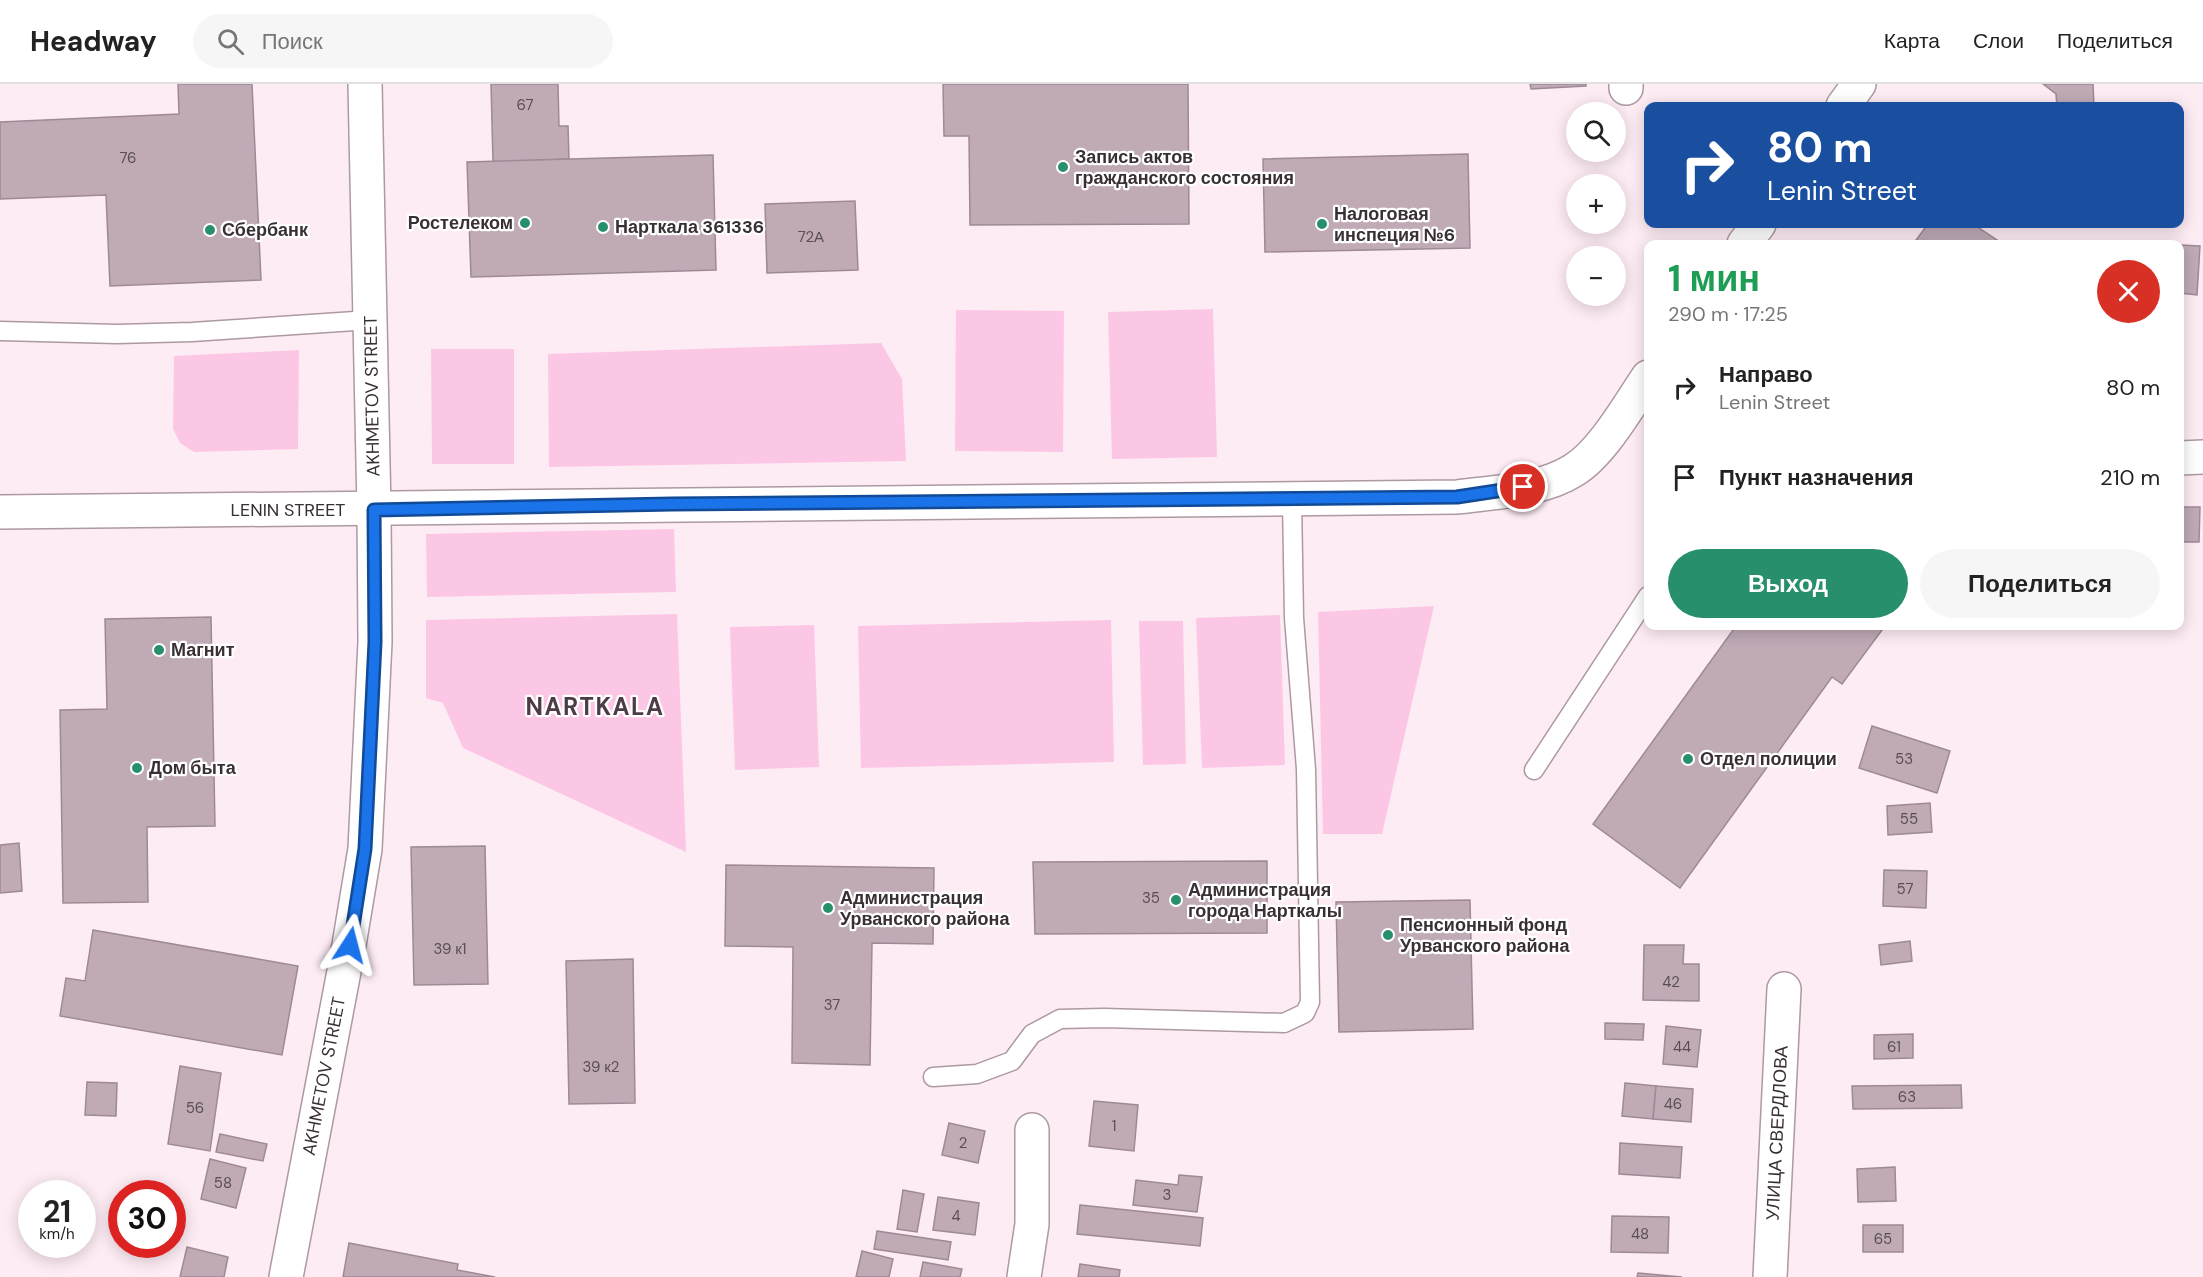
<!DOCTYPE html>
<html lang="ru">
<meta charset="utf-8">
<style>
:root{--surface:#fff;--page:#f6f6f6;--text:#222;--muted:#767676;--line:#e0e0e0;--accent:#288f6c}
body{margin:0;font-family:"DM Sans",sans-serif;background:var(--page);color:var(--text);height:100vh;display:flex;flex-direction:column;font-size:22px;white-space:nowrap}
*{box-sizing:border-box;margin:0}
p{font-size:20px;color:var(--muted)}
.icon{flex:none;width:33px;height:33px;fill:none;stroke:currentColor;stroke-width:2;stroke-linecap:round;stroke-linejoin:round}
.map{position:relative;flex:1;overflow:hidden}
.details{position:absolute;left:1644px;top:156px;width:540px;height:390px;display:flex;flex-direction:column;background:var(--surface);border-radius:12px;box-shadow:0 3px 15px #0003}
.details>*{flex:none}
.hud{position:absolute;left:1644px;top:18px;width:540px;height:126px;border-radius:12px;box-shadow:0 3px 15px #0003;background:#1a4fa0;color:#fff;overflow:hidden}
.fabs{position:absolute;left:1566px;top:18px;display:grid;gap:12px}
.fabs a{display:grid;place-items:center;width:60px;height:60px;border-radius:50%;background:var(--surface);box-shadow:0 3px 15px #0003;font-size:30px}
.speed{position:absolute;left:18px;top:1096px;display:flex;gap:12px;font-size:30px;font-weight:700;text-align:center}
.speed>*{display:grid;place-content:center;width:78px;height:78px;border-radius:50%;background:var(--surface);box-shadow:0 3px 15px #0003;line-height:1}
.speed small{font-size:15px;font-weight:400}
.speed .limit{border:9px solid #d22;background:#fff;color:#111}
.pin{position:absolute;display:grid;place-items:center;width:51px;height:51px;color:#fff;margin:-26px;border:3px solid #fff;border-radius:50%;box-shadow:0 2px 6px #0007}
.me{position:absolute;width:66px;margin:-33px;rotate:9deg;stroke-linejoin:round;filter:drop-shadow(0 0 4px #0008)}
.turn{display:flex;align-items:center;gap:21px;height:126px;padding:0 24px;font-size:27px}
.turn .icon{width:78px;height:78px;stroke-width:2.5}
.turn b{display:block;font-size:42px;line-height:51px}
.round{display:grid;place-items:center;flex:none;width:63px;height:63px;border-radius:32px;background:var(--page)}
.head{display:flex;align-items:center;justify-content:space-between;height:102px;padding:0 24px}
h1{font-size:36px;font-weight:700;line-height:45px;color:#1e9e55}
.primary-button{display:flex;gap:12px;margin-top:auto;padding:12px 24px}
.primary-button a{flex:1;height:69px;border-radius:36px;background:var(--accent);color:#fff;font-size:24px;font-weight:700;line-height:69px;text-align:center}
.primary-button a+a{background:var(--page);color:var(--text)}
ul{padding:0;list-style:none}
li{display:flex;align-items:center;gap:18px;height:90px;padding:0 24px}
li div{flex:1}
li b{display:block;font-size:22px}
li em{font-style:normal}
header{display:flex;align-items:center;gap:36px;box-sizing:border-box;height:84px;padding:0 30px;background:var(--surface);border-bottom:2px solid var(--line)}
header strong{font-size:28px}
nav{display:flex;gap:33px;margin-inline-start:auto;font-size:21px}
.search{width:420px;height:54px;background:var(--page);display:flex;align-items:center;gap:15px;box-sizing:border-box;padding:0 21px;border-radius:33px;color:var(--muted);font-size:22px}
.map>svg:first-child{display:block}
</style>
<header>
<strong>Headway</strong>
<div class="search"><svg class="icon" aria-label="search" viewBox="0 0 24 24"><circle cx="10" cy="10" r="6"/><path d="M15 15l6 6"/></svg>Поиск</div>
<nav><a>Карта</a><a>Слои</a><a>Поделиться</a></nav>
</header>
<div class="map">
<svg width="2203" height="1193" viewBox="0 0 2203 1193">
<rect width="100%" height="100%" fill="#feecf5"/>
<g fill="#fcc7e5">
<path d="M 1213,225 L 1217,373 L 1112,375 L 1108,228 Z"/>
<path d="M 956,226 L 1064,227 L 1063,368 L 955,367 Z"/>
<path d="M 881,259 L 902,295 L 906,377 L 549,383 L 548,270 Z"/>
<path d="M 431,265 L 514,265 L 514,380 L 432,380 Z"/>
<path d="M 299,266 L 298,365 L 194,368 L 180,359 L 173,345 L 174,272 Z"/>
<path d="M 674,445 L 676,508 L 427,513 L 426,450 Z"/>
<path d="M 1434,522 L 1382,750 L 1323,750 L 1318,528 Z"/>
<path d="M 677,530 L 686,768 L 463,664 L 443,619 L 426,614 L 426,536 Z"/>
<path d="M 1280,531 L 1285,681 L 1202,684 L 1196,534 Z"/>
<path d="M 1111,536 L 1114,678 L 861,684 L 858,542 Z"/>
<path d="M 1139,537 L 1183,537 L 1186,680 L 1143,681 Z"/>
<path d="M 814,541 L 819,683 L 735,686 L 730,543 Z"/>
</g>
<g fill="#bfaab6" stroke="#9e8995" stroke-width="1.5">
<path d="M 178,0 L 252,0 L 261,196 L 110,202 L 106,111 L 0,115 L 0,38 L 179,30 Z"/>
<path d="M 491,0 L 558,0 L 559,42 L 568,42 L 569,75 L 493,78 Z"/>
<path d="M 943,0 L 1188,0 L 1189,140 L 970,141 L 969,52 L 944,52 Z"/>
<path d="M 1530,0 L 1586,0 L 1586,2 L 1531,5 Z"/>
<path d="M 2043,0 L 2093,0 L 2094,22 L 2057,22 L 2056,10 Z"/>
<path d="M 1468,70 L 1470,164 L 1265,168 L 1263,75 Z"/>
<path d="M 713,71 L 716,186 L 471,193 L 467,78 Z"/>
<path d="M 855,117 L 858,186 L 767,189 L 765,120 Z"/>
<path d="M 1928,140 L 1973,140 L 2003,160 L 1913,160 Z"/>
<path d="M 2180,161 L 2200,162 L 2197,211 L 2180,209 Z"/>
<path d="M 2180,423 L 2200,423 L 2199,458 L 2180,458 Z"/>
<path d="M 211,533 L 215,742 L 147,743 L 148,818 L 63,819 L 60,626 L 107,625 L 105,535 Z"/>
<path d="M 1736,542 L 1885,542 L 1842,600 L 1832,593 L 1680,804 L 1593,740 Z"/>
<path d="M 1872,642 L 1950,667 L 1937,709 L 1859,684 Z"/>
<path d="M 1930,719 L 1932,748 L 1888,751 L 1887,722 Z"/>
<path d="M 19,759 L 22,807 L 0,809 L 0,761 Z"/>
<path d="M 485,762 L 488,900 L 414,901 L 411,763 Z"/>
<path d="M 1267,777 L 1267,849 L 1035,850 L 1033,778 Z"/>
<path d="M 726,781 L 934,784 L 933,860 L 872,859 L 870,981 L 792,979 L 793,863 L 725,862 Z"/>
<path d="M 1884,786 L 1927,787 L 1926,824 L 1883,822 Z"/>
<path d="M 1470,816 L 1473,945 L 1339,948 L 1336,818 Z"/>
<path d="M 93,846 L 298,882 L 282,971 L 60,932 L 66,894 L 85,897 Z"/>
<path d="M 1910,857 L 1912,877 L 1881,881 L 1879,861 Z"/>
<path d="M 1644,861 L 1684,861 L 1683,880 L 1699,880 L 1699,917 L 1643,916 Z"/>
<path d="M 633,875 L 635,1019 L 569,1020 L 566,877 Z"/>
<path d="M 1605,939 L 1644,940 L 1643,956 L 1605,955 Z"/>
<path d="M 1666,942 L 1701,946 L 1697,983 L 1663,980 Z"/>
<path d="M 1913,950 L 1913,974 L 1874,975 L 1874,951 Z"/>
<path d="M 180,982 L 221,989 L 210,1067 L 168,1060 Z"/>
<path d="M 87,998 L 117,999 L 116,1032 L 85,1031 Z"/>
<path d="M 1625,999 L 1656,1002 L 1653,1035 L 1622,1032 Z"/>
<path d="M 1961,1001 L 1962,1024 L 1853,1025 L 1852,1002 Z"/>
<path d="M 1656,1002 L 1693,1005 L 1691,1038 L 1653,1035 Z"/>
<path d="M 1094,1017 L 1138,1021 L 1134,1067 L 1089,1062 Z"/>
<path d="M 949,1039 L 985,1047 L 978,1079 L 942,1071 Z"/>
<path d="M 220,1050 L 267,1060 L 263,1077 L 216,1068 Z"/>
<path d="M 1620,1059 L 1682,1063 L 1680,1094 L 1619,1090 Z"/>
<path d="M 210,1075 L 246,1084 L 236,1124 L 201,1115 Z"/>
<path d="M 1895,1083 L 1896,1117 L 1858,1118 L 1857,1085 Z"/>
<path d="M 1179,1091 L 1202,1093 L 1197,1128 L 1133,1121 L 1136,1096 L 1178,1101 Z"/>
<path d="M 903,1106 L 924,1110 L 917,1148 L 897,1145 Z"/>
<path d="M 938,1113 L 979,1119 L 975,1151 L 933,1146 Z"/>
<path d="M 1080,1121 L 1203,1134 L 1200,1162 L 1077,1150 Z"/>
<path d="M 1612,1132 L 1669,1133 L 1668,1169 L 1611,1168 Z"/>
<rect x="1863" y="1141" width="40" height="27"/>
<path d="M 877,1147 L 951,1158 L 948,1176 L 874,1165 Z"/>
<path d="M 349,1159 L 458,1180 L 457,1186 L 495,1193 L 343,1193 Z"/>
<path d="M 187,1163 L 228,1173 L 224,1193 L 180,1193 Z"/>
<path d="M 862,1167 L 893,1175 L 889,1193 L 856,1193 Z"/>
<path d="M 923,1178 L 962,1185 L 960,1193 L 920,1193 Z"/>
<path d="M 1080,1180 L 1120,1186 L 1119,1193 L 1078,1193 Z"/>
<path d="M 1638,1189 L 1682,1193 L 1637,1193 Z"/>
</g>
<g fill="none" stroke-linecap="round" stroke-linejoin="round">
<g stroke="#ad98a3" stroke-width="21">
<g id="service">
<path d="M 0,247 L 117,250 L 192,248 L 370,236"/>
<path d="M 1534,686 L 1648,512"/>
<path d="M 933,993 L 977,990 L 1012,977 L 1032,950 L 1060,935 L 1104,934 L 1284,939 L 1305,929 L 1310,918 L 1306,685 L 1294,534 L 1292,415"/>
</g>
</g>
<g stroke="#ad98a3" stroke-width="36">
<g id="minor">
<path d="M 1626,4 L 1626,0"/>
<path d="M 2180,374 L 2203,373"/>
<path d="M 286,1193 L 349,861 L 365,765 L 375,558 L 374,426"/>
<path d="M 1024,1193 L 1032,1140 L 1032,1046"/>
<path d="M 1770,1193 L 1784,905"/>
</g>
</g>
<g stroke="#ad98a3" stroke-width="36">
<g id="tertiary">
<path d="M 365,0 L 374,426"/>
<path d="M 1843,22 L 1859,0"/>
<path d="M 1744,160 L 1759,140"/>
<path d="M 0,428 L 1457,413 C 1495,408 1541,407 1574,386 C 1602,369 1629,321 1648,293"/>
</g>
</g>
<use href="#service" stroke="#fff" stroke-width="18"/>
<use href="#minor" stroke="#fff" stroke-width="33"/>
<use href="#tertiary" stroke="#fff" stroke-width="33"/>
</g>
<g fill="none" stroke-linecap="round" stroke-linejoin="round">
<g stroke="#114b97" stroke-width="15">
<path id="route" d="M 350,861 L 365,765 L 375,558 L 374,426 L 672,420 L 1457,413 L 1523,403"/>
</g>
<use href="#route" stroke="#1a73e8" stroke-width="10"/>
</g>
<g fill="#288f6c" stroke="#fff" stroke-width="2">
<circle cx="1063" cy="83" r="6"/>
<circle cx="525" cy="139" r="6"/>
<circle cx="1322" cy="140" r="6"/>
<circle cx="603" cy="143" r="6"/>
<circle cx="210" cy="146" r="6"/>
<circle cx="159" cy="566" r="6"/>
<circle cx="1688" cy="675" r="6"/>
<circle cx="137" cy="684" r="6"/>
<circle cx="1176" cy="816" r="6"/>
<circle cx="828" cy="824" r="6"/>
<circle cx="1388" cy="851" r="6"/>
</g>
<g text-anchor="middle" stroke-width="4.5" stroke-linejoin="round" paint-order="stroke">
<g font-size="15" fill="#5a4e55">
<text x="525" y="26">67</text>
<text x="128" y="79">76</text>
<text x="811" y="158">72А</text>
<text x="1904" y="680">53</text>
<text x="1909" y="740">55</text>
<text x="1905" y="810">57</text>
<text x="1151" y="819">35</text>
<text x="450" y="870">39 к1</text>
<text x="1671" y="903">42</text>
<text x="832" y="926">37</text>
<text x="1682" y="968">44</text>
<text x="1894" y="968">61</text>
<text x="601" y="988">39 к2</text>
<text x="1907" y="1018">63</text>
<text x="1673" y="1025">46</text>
<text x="195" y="1029">56</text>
<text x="1114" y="1047">1</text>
<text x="963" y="1064">2</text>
<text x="223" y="1104">58</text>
<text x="1167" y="1116">3</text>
<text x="956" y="1137">4</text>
<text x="1640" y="1155">48</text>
<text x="1883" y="1160">65</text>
</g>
<g font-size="18" font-weight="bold" fill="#393035" stroke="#fff" text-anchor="start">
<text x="1075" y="79">Запись актов<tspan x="1075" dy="21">гражданского состояния</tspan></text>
<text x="1334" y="136">Налоговая<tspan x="1334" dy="21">инспеция №6</tspan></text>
<text x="513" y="145" text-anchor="end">Ростелеком</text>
<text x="615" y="149">Нарткала 361336</text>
<text x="222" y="152">Сбербанк</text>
<text x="171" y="572">Магнит</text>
<text x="1700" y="681">Отдел полиции</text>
<text x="149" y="690">Дом быта</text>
<text x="1188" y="812">Администрация<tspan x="1188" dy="21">города Нарткалы</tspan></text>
<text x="840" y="820">Администрация<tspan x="840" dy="21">Урванского района</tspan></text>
<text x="1400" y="847">Пенсионный фонд<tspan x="1400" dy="21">Урванского района</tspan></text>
</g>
<g font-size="18" fill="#393035" stroke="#fff">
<text transform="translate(372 312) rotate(-91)" y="6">AKHMETOV STREET</text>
<text x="288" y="432">LENIN STREET</text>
<text transform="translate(324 992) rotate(-79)" y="6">AKHMETOV STREET</text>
<text transform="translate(1777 1049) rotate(-87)" y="6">УЛИЦА СВЕРДЛОВА</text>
</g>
<g font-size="24" font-weight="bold" letter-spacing="1.5" fill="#4d3c46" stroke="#fff">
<text x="595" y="631">NARTKALA</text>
</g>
</g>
</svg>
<div class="fabs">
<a><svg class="icon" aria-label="search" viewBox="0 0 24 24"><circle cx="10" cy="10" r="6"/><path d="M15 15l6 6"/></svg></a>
<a>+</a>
<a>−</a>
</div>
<div class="speed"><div>21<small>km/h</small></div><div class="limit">30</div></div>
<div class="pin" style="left:1523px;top:403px;background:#d93025"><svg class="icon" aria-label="arrive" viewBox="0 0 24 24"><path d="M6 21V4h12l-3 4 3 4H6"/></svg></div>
<svg class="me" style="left:350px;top:861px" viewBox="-20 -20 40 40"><path d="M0-17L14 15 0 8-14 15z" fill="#1a73e8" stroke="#fff" stroke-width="4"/></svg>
<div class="hud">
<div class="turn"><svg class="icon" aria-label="right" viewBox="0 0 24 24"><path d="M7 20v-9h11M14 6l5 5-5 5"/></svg><div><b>80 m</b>Lenin Street</div></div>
</div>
<section class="details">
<div class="head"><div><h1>1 мин</h1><p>290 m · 17:25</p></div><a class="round" style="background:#d93025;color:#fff"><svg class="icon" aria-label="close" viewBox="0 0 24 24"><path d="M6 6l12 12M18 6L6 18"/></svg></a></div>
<ul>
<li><svg class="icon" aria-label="right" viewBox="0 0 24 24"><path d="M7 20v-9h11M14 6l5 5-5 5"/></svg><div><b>Направо</b><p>Lenin Street</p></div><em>80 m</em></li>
<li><svg class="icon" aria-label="arrive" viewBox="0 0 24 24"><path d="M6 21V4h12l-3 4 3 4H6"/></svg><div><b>Пункт назначения</b></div><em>210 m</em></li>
</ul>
<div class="primary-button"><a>Выход</a><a>Поделиться</a></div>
</section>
</div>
